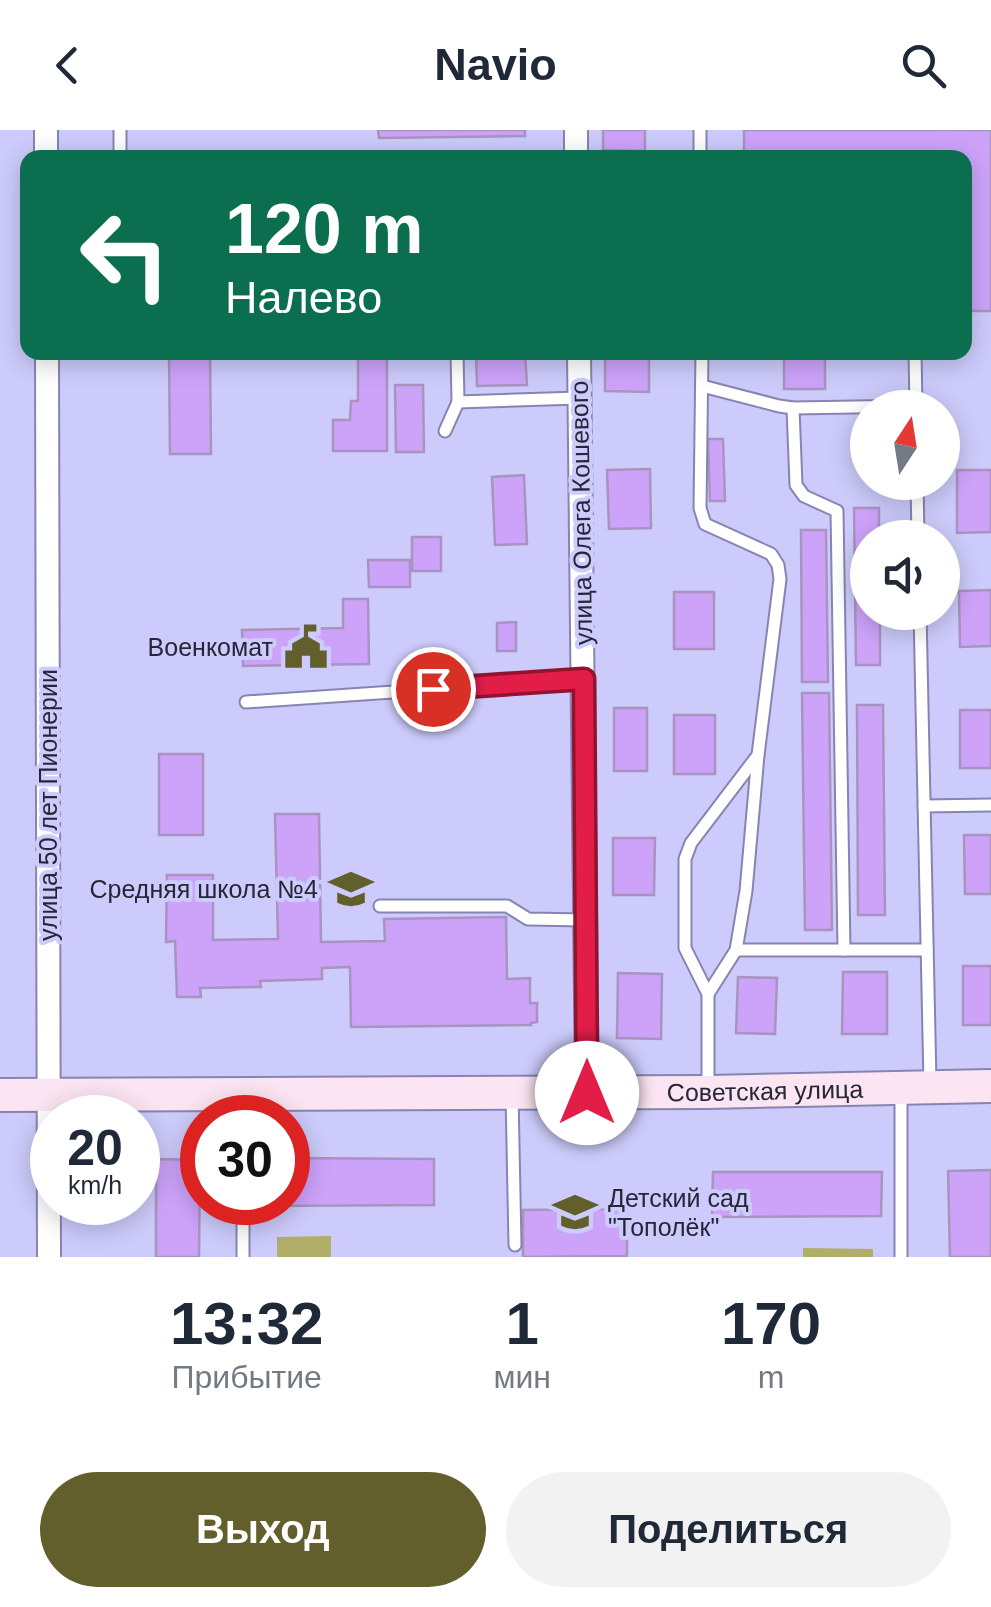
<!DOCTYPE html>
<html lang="ru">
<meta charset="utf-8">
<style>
:root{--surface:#fff;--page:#f2f2f3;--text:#1f2937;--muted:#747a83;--accent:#625f2c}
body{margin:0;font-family:Helvetica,sans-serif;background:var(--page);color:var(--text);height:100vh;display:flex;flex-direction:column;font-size:38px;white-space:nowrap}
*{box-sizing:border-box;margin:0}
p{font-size:32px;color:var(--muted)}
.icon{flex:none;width:55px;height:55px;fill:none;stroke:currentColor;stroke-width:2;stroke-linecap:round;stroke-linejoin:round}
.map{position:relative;height:1127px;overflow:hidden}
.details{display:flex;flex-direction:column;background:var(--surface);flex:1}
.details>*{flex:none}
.guide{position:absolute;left:20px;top:20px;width:952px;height:210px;border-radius:20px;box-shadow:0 5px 25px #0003;background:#0b6e4f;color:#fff;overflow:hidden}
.needle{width:65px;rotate:12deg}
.fabs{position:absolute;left:850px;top:260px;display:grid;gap:20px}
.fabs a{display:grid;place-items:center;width:110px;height:110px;border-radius:50%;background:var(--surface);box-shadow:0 5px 25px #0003;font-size:50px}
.speed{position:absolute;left:30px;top:965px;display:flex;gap:20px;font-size:50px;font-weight:700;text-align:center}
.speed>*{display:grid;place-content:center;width:130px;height:130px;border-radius:50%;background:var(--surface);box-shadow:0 5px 25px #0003;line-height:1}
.speed small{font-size:25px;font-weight:400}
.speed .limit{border:15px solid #d22;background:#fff;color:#111}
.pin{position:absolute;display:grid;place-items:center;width:85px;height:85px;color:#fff;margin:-42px;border:5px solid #fff;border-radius:50%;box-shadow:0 2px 10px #0007}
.me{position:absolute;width:110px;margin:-55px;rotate:0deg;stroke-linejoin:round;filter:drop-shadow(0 0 8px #0008)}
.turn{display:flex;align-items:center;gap:35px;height:210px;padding:0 40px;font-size:45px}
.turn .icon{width:130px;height:130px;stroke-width:2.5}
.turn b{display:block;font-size:70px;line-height:85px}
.eta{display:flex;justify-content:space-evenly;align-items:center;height:170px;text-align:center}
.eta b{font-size:60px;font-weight:700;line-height:70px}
.action{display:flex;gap:20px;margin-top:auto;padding:20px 40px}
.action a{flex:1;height:115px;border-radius:60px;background:var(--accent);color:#fff;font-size:40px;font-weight:700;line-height:115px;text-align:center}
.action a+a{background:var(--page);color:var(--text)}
header{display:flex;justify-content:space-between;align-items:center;height:130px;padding:0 40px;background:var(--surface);font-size:45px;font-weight:700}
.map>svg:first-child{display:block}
</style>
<header><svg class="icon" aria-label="back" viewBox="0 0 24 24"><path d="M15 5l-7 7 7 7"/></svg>Navio<svg class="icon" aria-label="search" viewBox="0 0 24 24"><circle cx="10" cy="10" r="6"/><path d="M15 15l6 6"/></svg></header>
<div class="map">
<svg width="991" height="1127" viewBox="0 0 991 1127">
<rect width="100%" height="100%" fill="#cccbfb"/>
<g fill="#b1ae6a">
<path d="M 331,1106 L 331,1127 L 277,1127 L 277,1107 Z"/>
<path d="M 803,1118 L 873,1119 L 873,1127 L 803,1127 Z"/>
</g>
<g fill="#cda3fa" stroke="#a894bf" stroke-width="2.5">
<path d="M 378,0 L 525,0 L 525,6 L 379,8 Z"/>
<path d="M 603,0 L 645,0 L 645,21 L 603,20 Z"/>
<path d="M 744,0 L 991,0 L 991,181 L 965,181 L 965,28 L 744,28 Z"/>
<path d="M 169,222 L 210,222 L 211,324 L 170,324 Z"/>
<path d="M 476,222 L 525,222 L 527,255 L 477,256 Z"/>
<path d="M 605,222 L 649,222 L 649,262 L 605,261 Z"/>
<rect x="784" y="222" width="41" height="37"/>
<path d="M 358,228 L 387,228 L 387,321 L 333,321 L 333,290 L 350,290 L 351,271 L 358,271 Z"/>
<path d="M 395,255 L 423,255 L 424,322 L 396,322 Z"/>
<path d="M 708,309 L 723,309 L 725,371 L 710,371 Z"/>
<path d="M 650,339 L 651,398 L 609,399 L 607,340 Z"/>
<path d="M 957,340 L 991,340 L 991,402 L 957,403 Z"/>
<path d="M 524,345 L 527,414 L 495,415 L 492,347 Z"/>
<path d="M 854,378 L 879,378 L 879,408 L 868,408 L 868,482 L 880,482 L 880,535 L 856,535 Z"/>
<path d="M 801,400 L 826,400 L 828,552 L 802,552 Z"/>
<rect x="412" y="407" width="29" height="34"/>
<path d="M 368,430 L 410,430 L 410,457 L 369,457 Z"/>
<path d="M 991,460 L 991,516 L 960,517 L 959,461 Z"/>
<rect x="674" y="462" width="40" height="57"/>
<path d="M 343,469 L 368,469 L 369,534 L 243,536 L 242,500 L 343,498 Z"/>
<path d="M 516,492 L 516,521 L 497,521 L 497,493 Z"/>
<path d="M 802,563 L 829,563 L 832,800 L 805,800 Z"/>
<path d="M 857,575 L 883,575 L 885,785 L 858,785 Z"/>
<rect x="614" y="578" width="33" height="63"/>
<rect x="960" y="580" width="31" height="58"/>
<rect x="674" y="585" width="41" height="59"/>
<rect x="159" y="624" width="44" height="81"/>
<path d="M 275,684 L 319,684 L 321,812 L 385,811 L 384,789 L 506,787 L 507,849 L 530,848 L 530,873 L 537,873 L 537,892 L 531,893 L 531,895 L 351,897 L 350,837 L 322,838 L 322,849 L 260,851 L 261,857 L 200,858 L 201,867 L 177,867 L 175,811 L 166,812 L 167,745 L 213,745 L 213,810 L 278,809 Z"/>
<path d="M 964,705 L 991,705 L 991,764 L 965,764 Z"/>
<path d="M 613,708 L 655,708 L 654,765 L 613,765 Z"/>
<rect x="963" y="836" width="28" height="59"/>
<path d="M 843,842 L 887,842 L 887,904 L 842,904 Z"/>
<path d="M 618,843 L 662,844 L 661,909 L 617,908 Z"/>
<path d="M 738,847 L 777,848 L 775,904 L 736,903 Z"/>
<path d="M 288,1028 L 434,1029 L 434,1075 L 261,1076 L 261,1072 L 288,1072 Z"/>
<path d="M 156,1029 L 200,1030 L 199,1127 L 156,1127 Z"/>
<path d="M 991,1040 L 991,1127 L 950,1127 L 948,1041 Z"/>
<path d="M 713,1042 L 882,1042 L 881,1086 L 712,1087 Z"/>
<path d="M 627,1079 L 627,1126 L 523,1127 L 523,1080 Z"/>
</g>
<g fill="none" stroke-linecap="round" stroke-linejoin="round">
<g stroke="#8685b1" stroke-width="15">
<g id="lane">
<path d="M 120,0 L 120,28"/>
<path d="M 700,0 L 700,28"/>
<path d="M 457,222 L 458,272 L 579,268"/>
<path d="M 702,222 L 700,378 L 705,394 L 771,424 L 778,435 L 780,449 L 758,625 L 691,713 L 685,729 L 685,818 L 708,864 L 708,957"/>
<path d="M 915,222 L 916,278"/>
<path d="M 702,256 L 779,276 L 793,278 L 916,276"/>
<path d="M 793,278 L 796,355 L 804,366 L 837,381 L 844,820"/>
<path d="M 445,301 L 458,272"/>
<path d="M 917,352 L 918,408"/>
<path d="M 920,482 L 930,953"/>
<path d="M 246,572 L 584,549"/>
<path d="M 924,676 L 991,675"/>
<path d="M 380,776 L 507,776 L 528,789 L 586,790"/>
<path d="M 736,820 L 927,820"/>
<path d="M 708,864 L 736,820 L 746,761 L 758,625"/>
<path d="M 901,961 L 901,1127"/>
<path d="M 512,964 L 515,1115"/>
<path d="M 243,1127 L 243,1072"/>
</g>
</g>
<g stroke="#8685b1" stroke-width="26">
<g id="street">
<path d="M 46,0 L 46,28"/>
<path d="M 576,0 L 576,28"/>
<path d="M 47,222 L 49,1127"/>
<path d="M 579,222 L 587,963"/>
</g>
</g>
<g stroke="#8685b1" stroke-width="36">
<g id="secondary">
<path id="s1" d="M 0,965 L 708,962 L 991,956"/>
</g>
</g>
<use href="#lane" stroke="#fff" stroke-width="11"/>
<use href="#street" stroke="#fff" stroke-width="22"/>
<use href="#secondary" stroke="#fce5f2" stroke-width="32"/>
</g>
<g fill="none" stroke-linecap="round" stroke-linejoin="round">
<g stroke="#92132f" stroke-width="25">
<path id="route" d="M 433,559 L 584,549 L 587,963"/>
</g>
<use href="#route" stroke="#e11d48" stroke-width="18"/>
</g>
<defs>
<g id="civic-bare" transform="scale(3.45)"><path d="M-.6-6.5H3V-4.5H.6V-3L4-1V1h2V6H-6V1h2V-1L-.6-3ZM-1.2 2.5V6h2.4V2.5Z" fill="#625f2c" stroke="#cccbfb" stroke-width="2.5" paint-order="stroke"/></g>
<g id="school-bare" transform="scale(3.45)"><path d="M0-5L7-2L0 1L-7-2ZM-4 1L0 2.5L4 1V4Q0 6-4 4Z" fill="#625f2c" stroke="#cccbfb" stroke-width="2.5" paint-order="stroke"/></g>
</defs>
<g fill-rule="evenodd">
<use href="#civic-bare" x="306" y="517"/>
<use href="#school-bare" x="351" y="759"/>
<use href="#school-bare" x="575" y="1082"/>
</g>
<g text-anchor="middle" stroke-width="8" stroke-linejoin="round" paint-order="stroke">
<g font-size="25" fill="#272638" stroke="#cccbfb">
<text transform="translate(581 383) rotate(-91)" y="9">улица Олега Кошевого</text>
<text transform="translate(48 675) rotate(-90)" y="9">улица 50 лет Пионерии</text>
<text dy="9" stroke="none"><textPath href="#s1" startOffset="765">Советская улица</textPath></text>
</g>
<g font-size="25" fill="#272638" stroke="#cccbfb" text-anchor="end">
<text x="273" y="526">Военкомат</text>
<text x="318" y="768">Средняя школа №4</text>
<text x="608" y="1077" text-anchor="start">Детский сад<tspan x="608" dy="29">"Тополёк"</tspan></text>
</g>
</g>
</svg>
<div class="fabs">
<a><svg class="needle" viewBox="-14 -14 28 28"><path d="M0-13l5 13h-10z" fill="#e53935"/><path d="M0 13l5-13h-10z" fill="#747a83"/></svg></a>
<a><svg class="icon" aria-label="sound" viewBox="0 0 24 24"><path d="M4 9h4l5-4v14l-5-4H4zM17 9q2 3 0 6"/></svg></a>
</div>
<div class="speed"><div>20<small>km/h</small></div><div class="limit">30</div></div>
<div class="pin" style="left:433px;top:559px;background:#d93025"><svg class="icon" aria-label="arrive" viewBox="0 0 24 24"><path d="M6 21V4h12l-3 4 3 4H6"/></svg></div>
<svg class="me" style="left:587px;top:963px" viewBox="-20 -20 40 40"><circle r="19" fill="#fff"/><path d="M0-13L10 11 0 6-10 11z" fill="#e11d48"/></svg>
<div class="guide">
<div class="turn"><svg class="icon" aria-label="left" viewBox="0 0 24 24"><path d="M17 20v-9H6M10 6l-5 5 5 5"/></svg><div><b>120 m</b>Налево</div></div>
</div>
</div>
<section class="details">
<div class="eta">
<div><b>13:32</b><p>Прибытие</p></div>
<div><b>1</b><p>мин</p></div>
<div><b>170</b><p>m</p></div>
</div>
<div class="action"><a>Выход</a><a>Поделиться</a></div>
</section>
